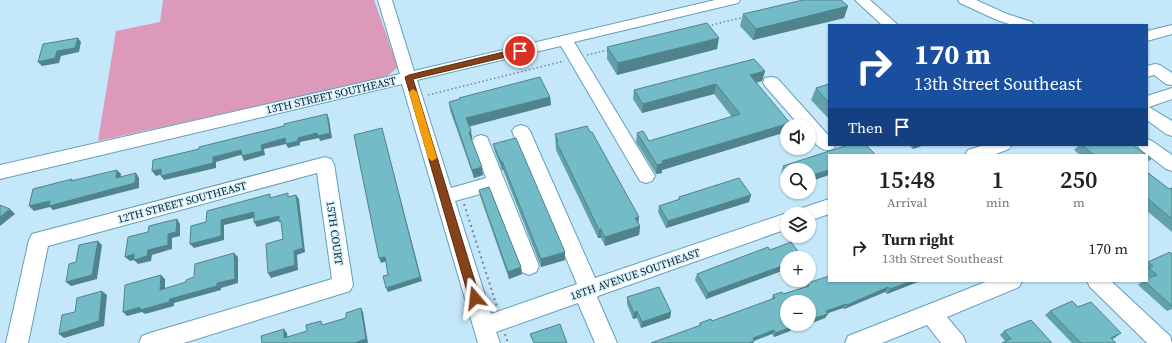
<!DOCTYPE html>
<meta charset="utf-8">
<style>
:root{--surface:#fff;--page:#f6f6f6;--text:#222;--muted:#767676}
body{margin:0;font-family:"Source Serif 4",serif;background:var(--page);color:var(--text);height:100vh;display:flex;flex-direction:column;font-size:15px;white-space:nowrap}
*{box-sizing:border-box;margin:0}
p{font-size:13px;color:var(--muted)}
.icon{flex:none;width:22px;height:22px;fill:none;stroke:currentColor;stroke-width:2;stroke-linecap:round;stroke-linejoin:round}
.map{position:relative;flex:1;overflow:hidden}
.panel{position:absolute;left:828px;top:154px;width:320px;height:128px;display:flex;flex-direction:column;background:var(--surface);border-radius:0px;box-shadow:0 1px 3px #0004}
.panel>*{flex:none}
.hud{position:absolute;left:828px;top:24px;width:320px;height:122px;border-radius:0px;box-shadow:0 1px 3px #0004;background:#1a4fa0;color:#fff;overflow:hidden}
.fabs{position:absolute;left:780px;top:119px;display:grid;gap:8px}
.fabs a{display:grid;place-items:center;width:36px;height:36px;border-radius:50%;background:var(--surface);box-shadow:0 1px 3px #0004;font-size:20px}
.pin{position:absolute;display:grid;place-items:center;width:34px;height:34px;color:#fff;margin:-17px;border:2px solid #fff;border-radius:50%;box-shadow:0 1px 4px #0007}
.me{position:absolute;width:44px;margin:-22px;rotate:343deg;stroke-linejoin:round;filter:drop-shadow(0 0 3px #0008)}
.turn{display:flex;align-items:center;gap:14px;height:84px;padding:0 20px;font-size:18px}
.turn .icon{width:52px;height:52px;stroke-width:2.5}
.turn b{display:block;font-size:28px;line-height:34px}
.then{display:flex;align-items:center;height:38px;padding:0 20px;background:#0003;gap:8px;font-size:15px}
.eta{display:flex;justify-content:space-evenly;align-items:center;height:68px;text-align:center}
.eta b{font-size:24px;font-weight:600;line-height:28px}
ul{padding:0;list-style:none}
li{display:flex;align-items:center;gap:12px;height:52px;padding:0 20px}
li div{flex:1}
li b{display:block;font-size:15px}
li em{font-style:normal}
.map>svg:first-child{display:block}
</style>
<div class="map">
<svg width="1172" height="343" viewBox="0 0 1172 343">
<rect width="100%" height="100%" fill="#c4e8f9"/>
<path fill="#dc99ba" d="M 163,0 L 374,0 L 398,67 L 385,78 L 98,141 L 116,31 L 160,22 Z"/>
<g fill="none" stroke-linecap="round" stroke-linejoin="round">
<g stroke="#649fba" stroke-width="2">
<g id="minor">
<path d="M 378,0 L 392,0 L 414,71 L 715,0 L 740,0 L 738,3 L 574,42 L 655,176 L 652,181 L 646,183 L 640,181 L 561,46 L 417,80 L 451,188 L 486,178 L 472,141 L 475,137 L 481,135 L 487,137 L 539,266 L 536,272 L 529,275 L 522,272 L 491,191 L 455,201 L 491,314 L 577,284 L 512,131 L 515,127 L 521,125 L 527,127 L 530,131 L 595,278 L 787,213 L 789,214 L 787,214 L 787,229 L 598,296 L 597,297 L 617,343 L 595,343 L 578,303 L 496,332 L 500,343 L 478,343 L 402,84 L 0,179 L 0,165 L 400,74 Z"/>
<path d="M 855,0 L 870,0 L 898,25 L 882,25 Z"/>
<path d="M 958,0 L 976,0 L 1007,14 L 1032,22 L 1034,25 L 1012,25 L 997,20 L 960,3 Z"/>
<path d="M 1172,25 L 1172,34 L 1147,41 L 1147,31 Z"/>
<path d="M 1155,64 L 1160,65 L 1172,73 L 1172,85 L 1166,84 L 1154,75 L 1147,77 L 1147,66 Z"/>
<path d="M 771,77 L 777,78 L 829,136 L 829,145 L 836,145 L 833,149 C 821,153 816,144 809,136 L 809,126 L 800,126 L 765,86 L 763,82 L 765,78 Z"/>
<path d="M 1172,88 L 1172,99 L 1149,107 L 1172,121 L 1172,136 L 1166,134 L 1147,120 L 1147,96 Z"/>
<path d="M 1147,139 L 1152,141 L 1172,155 L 1172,171 L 1166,169 L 1140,149 L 1137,145 L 1147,145 Z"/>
<path d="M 984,145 L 1012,145 L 1009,149 L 993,155 L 965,155 L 968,150 Z"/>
<path d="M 325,157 L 331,159 L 334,164 L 353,285 L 350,291 L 184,343 L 139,343 L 142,336 L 150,333 L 332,279 L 317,173 L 48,246 L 28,343 L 6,343 L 29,240 L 32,234 Z"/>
<path d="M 829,199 L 829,214 L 809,221 L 809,214 L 796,214 L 799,209 Z"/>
<path d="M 988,281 L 1022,281 L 1019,287 L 947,317 L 963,336 L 966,343 L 941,343 L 927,325 L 882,343 L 845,343 L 848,336 Z"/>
<path d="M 1087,281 L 1111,281 L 1170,336 L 1172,343 L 1147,343 L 1090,287 Z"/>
</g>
</g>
<g stroke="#6c8a99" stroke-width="1.5" stroke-dasharray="1.5 2.5" stroke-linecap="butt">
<path d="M 708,26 L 744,17"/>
<path d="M 587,55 L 608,50"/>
<path d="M 428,95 L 564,61"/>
</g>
<g stroke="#6c8a99" stroke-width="2" stroke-dasharray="2 3.5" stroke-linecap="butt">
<path d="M 464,204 L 497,307"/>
<path d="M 505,334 L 508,343"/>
</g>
<use href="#minor" fill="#fff" fill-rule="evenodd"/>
</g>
<g fill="#63a1aa">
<path d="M 848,6 L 844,18 L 753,40 L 740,26 L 743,14 Z"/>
<path d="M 607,47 L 717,49 L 617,75 L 607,59 Z"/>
<path d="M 765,71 L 762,81 L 756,82 L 787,126 L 786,132 L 662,170 L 662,173 L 656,174 L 636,142 L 637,133 L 649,141 L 732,117 L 714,94 L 642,113 L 633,99 L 634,90 Z"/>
<path d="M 829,84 L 829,117 L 828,118 L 811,100 L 816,88 Z"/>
<path d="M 550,97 L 551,105 L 469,126 L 472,138 L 471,140 L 483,175 L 474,178 L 450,110 L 449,102 Z"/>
<path d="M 555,134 L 638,223 L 640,226 L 639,235 L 605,246 L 601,238 L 598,238 L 556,150 Z"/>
<path d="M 493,144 L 565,260 L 541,267 L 503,170 L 502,170 L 495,152 Z"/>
<path d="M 909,145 L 924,145 L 913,149 Z"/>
<path d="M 1079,145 L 1133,145 L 1146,155 L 1080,155 L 1074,150 Z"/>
<path d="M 783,166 L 787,170 L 787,180 L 781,173 Z"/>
<path d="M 1147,172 L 1169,189 L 1172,188 L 1172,232 L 1147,211 Z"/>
<path d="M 479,190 L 521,267 L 522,274 L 509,279 L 480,196 Z"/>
<path d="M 751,195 L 749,202 L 666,228 L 658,212 L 659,206 L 678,200 L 679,197 Z"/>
<path d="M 770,250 L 787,258 L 787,269 L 706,299 L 695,280 L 697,274 Z"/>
<path d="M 1172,254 L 1172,309 L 1167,311 L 1138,285 L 1143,281 L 1147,281 L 1150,278 L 1147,275 L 1147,263 L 1148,262 Z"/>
<path d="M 829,281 L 920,281 L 887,294 L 885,292 L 844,309 L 843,308 L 827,313 L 825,318 L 809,324 L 809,302 L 791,327 L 790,331 L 774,337 L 772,334 L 699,326 L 700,323 L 712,321 L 771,300 L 773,295 L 783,294 L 806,287 L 808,283 Z"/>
<path d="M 627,297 L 671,312 L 670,318 L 641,328 L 637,318 L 633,319 L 627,304 Z"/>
<path d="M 1078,307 L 1116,337 L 1112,339 L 1116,343 L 1072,343 L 1045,315 L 1050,311 Z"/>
<path d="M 1004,331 L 1052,343 L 1005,341 L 1000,335 Z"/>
</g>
<g fill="#50838b">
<path d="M 848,6 L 844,18 L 753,40 L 756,29 Z"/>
<path d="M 78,38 L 81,42 L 79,52 L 61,56 L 59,63 L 42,66 L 38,62 L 57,51 Z"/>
<path d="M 719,38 L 717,49 L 617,75 L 618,63 Z"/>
<path d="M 765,71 L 762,81 L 748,85 L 750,75 Z"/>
<path d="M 716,84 L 714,94 L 642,113 L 643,104 Z"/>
<path d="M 550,97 L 551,105 L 468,127 L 466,118 Z"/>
<path d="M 327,114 L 329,119 L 332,138 L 320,141 L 319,138 L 300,142 L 300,145 L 288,148 L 286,144 L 264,149 L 265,155 L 244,161 L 242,156 L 261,145 L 285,138 Z"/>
<path d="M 790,123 L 788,126 L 787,126 L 786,132 L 662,170 L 662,173 L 656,174 L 657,165 L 662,161 Z"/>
<path d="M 382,128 L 422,281 L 388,292 L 386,288 L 420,277 Z"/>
<path d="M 471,130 L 472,138 L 471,142 L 469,133 Z"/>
<path d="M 915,145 L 924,145 L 913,149 Z"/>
<path d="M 241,150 L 244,154 L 216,162 L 216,168 L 164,180 L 161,176 L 213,157 Z"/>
<path d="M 502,161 L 503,170 L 502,170 L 501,162 Z"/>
<path d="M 482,167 L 483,175 L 474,178 L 472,170 Z"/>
<path d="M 161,169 L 165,173 L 156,176 L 152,171 Z"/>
<path d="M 117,170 L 121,174 L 120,183 L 116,178 Z"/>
<path d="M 829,170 L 829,175 L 809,182 L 809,176 Z"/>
<path d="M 136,173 L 139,178 L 139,188 L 53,210 L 50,207 L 34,211 L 29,206 Z"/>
<path d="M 296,195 L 299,199 L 305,252 L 297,255 L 298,270 L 271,278 L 268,273 L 294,251 Z"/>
<path d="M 751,195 L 749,202 L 666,228 L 668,221 Z"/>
<path d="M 10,209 L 15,214 L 0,226 L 0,217 Z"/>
<path d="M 254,212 L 257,217 L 224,225 L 224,240 L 194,248 L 190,244 L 221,220 Z"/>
<path d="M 279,216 L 281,220 L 257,227 L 254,222 Z"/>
<path d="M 639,217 L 638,226 L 635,218 Z"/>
<path d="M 177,219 L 180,224 L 180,236 L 172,238 L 172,249 L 152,255 L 151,261 L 138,264 L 134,260 L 130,261 L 125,257 L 148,250 L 168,234 Z"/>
<path d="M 640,226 L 639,235 L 605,246 L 605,237 Z"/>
<path d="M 601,229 L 601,238 L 598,238 L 599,230 Z"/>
<path d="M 98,241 L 102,245 L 97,279 L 71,286 L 66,282 Z"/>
<path d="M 565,252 L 565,260 L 541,267 L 541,259 Z"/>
<path d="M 234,253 L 238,257 L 238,283 L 221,288 L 221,290 L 174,303 L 174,306 L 145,314 L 142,312 L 127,316 L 123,312 L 170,299 L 217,283 Z"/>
<path d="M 385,257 L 387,261 L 381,263 L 379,258 Z"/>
<path d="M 787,264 L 787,269 L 706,299 L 708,293 Z"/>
<path d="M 521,267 L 522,274 L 509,279 L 508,272 Z"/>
<path d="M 161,275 L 165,279 L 165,294 L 160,290 Z"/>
<path d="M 912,281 L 920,281 L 887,294 L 890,289 Z"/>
<path d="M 888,287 L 885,292 L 844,309 L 847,305 Z"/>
<path d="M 102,291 L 107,295 L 104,326 L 64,338 L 59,334 Z"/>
<path d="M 846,304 L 843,308 L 823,315 L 826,311 Z"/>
<path d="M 361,308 L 363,312 L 368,343 L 354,343 Z"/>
<path d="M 637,311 L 637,318 L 633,319 L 634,313 Z"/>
<path d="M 671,312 L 670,318 L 641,328 L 642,322 Z"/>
<path d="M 828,314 L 825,318 L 809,324 L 811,319 Z"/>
<path d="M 790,324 L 799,324 L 788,328 Z"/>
<path d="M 792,327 L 790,331 L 774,337 L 775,333 Z"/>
<path d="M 284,329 L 287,333 L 288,342 L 284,338 Z"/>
<path d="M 774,330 L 772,334 L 754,341 L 753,343 L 749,343 L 753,338 Z"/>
<path d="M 1121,333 L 1116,337 L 1106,342 L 1111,338 Z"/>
</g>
<g fill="#73bbc6" stroke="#50838b">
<path d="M 803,0 L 841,0 L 848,6 L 756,29 L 743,14 Z"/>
<path d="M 707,23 L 719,38 L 618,63 L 607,47 Z"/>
<path d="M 78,38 L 75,48 L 57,51 L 55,58 L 38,62 L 43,44 Z"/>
<path d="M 754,59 L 765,71 L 750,75 L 790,123 L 662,161 L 663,163 L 657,165 L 637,133 L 643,131 L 649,141 L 740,114 L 716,84 L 643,104 L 634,90 Z"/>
<path d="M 540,77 L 550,97 L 466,118 L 471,130 L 469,133 L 482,167 L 472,170 L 449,102 L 460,99 L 459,98 Z"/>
<path d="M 829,84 L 829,103 L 816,88 Z"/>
<path d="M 327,114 L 330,133 L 318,136 L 317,133 L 298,138 L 298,141 L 286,144 L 285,138 L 261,145 L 262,151 L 242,156 L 241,150 L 213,157 L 213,163 L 161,176 L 161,169 L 152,171 L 153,160 L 199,149 L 199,147 L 284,126 L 284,124 Z"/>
<path d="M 587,126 L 590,132 L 592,132 L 639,217 L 635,218 L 640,226 L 605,237 L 601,229 L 599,230 L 556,141 L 558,141 L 555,134 Z"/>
<path d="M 382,128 L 420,277 L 386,288 L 383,276 L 388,275 L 385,257 L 379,258 L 354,135 Z"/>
<path d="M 516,138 L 565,252 L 541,259 L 502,161 L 501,162 L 493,144 Z"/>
<path d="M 848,145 L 866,145 L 875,154 L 872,155 L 829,155 L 829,170 L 809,176 L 809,170 L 787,170 L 783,166 Z"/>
<path d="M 1082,145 L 1133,145 L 1146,155 L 1094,155 Z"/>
<path d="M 1147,156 L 1151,159 L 1147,161 Z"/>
<path d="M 117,170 L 116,178 L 136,173 L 135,183 L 49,206 L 50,201 L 29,206 L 33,189 L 72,179 L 71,181 Z"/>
<path d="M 1147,172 L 1169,189 L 1172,188 L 1172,219 L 1147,198 Z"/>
<path d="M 739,178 L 751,195 L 668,221 L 659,206 L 680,199 L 679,197 Z"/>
<path d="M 489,187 L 521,267 L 508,272 L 479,190 Z"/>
<path d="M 288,193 L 288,197 L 296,195 L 303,248 L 294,251 L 295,265 L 268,273 L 266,244 L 283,239 L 281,221 L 279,222 L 279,216 L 254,222 L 254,212 L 221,220 L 221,236 L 190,244 L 191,226 L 206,222 L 207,211 L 270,194 L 270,198 Z"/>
<path d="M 0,205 L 10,209 L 0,217 Z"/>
<path d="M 177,219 L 176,232 L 168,234 L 168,245 L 148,250 L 147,256 L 134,260 L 134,254 L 125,257 L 128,237 L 148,232 L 149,226 Z"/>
<path d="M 98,241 L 92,275 L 66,282 L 69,264 L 76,262 L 79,245 Z"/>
<path d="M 791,242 L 803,258 L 787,258 L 787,264 L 708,293 L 697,274 L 768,247 L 770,250 Z"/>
<path d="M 1170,252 L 1172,254 L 1172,306 L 1144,281 L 1147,281 L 1147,279 L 1157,275 L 1149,268 L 1153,266 L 1148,262 Z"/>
<path d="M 234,253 L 235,279 L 217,283 L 217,286 L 170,299 L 169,302 L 140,310 L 140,307 L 123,312 L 125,285 L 161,275 L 160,290 L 186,282 L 186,280 L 194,277 L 195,264 Z"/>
<path d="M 829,276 L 829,281 L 912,281 L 890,289 L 888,287 L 847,305 L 846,304 L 826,311 L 828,314 L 811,319 L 810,317 L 809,317 L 809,302 L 787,302 L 787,324 L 790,324 L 792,327 L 775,333 L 774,330 L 753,338 L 754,341 L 749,343 L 651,343 L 701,325 L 700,323 L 711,319 L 712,321 L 775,298 L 773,295 L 782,292 L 783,294 L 809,286 L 808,283 Z"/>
<path d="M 659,287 L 671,312 L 642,322 L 637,311 L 634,313 L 627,297 Z"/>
<path d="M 102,291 L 99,321 L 59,334 L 62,315 L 75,312 L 77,298 Z"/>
<path d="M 1072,301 L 1078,307 L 1091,302 L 1121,333 L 1111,338 L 1116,343 L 1081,343 L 1050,311 Z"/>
<path d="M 361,308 L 366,339 L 354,343 L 262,343 L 261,336 L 284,329 L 284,338 L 307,331 L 306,325 L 321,321 L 322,325 L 346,318 L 346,313 Z"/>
<path d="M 1031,320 L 1052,343 L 1002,343 L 1011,339 L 1004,331 Z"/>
<path d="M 560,324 L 567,343 L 534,343 L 530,334 Z"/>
</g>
<path fill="#864218" stroke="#572b10" d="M 520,48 L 524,51 L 523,53 L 413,79 L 480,298 L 479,301 L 475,302 L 471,301 L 469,298 L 405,77 L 409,75 Z"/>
<path fill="#f59e0b" d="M 413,89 L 417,92 L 437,158 L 432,161 L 428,158 L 409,92 Z"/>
<g text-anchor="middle" stroke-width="3" stroke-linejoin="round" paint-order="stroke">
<g font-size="11" fill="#08212c" stroke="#dbf3ff">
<text transform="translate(331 95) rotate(-13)" y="4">13TH STREET SOUTHEAST</text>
<text transform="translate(182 202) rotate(-15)" y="4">12TH STREET SOUTHEAST</text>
<text transform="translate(335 233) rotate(82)" y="4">15TH COURT</text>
<text transform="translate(635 274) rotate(-19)" y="4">18TH AVENUE SOUTHEAST</text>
</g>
</g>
</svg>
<div class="fabs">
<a><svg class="icon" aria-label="sound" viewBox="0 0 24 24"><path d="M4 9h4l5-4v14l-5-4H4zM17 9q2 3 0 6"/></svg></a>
<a><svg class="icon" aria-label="search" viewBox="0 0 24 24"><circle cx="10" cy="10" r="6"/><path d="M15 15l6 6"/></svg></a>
<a><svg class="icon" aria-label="layers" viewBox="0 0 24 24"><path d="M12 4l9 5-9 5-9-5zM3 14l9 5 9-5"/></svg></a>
<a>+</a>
<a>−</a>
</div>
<div class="pin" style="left:520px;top:51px;background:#d93025"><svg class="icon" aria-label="arrive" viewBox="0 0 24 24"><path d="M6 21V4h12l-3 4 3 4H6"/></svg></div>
<svg class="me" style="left:475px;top:298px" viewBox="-20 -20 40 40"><path d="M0-17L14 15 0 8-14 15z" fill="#864218" stroke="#fff" stroke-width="4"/></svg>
<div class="hud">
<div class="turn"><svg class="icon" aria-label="right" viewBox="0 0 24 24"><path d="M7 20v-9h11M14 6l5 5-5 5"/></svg><div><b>170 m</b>13th Street Southeast</div></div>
<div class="then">Then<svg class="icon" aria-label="arrive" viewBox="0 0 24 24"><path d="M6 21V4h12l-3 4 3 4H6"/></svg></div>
</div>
<section class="panel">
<div class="eta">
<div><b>15:48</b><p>Arrival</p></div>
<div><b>1</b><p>min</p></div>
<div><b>250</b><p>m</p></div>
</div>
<ul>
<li><svg class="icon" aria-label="right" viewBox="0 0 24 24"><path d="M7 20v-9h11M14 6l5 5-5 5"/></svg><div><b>Turn right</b><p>13th Street Southeast</p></div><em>170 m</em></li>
</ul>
</section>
</div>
